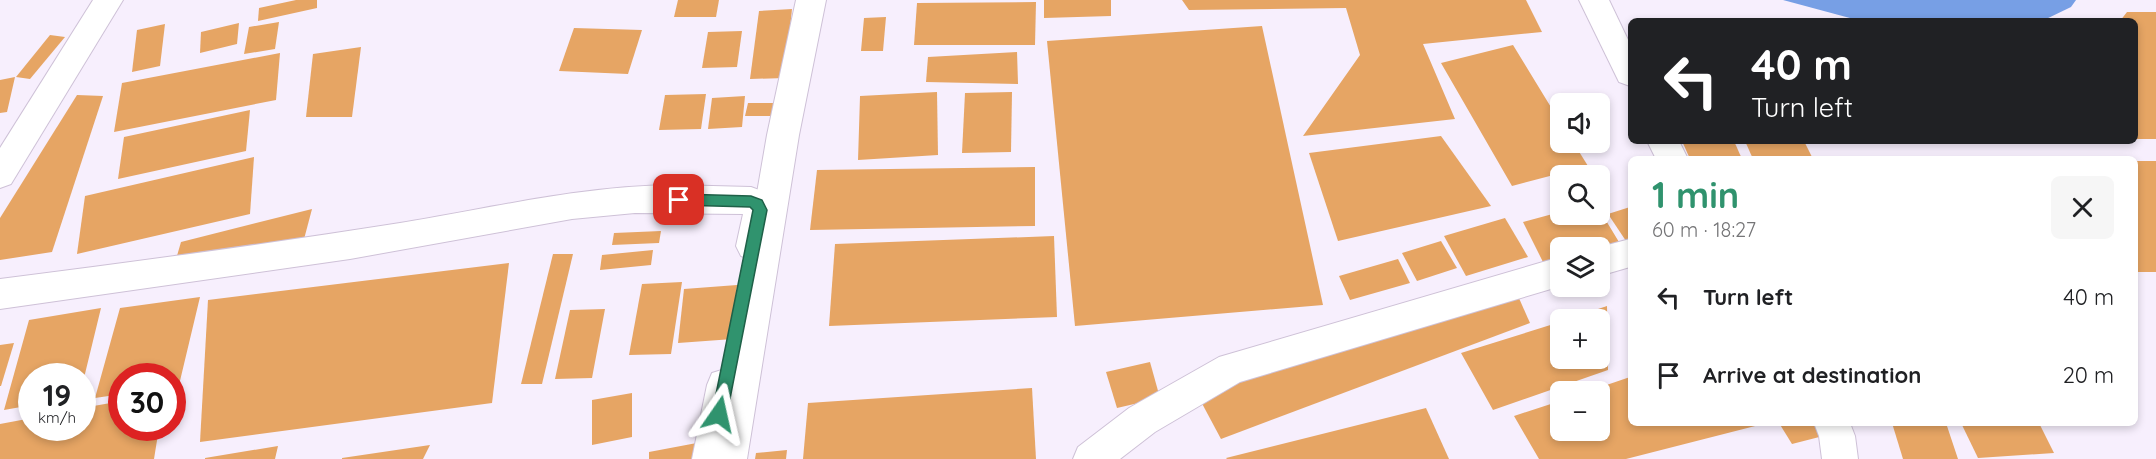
<!DOCTYPE html>
<meta charset="utf-8">
<style>
:root{--surface:#fff;--page:#f6f6f6;--text:#202124;--muted:#757577;--accent:#30936e}
body{margin:0;font-family:Quicksand,sans-serif;background:var(--page);color:var(--text);height:100vh;display:flex;flex-direction:column;font-size:22px;white-space:nowrap}
*{box-sizing:border-box;margin:0}
p{font-size:20px;color:var(--muted)}
.icon{flex:none;width:33px;height:33px;fill:none;stroke:currentColor;stroke-width:2;stroke-linecap:round;stroke-linejoin:round}
.map{position:relative;flex:1;overflow:hidden}
.drawer{position:absolute;left:1628px;top:156px;width:510px;height:270px;display:flex;flex-direction:column;background:var(--surface);border-radius:9px;box-shadow:0 3px 9px #0003}
.drawer>*{flex:none}
.hud{position:absolute;left:1628px;top:18px;width:510px;height:126px;border-radius:9px;box-shadow:0 3px 9px #0003;background:#202124;color:#fff;overflow:hidden}
.controls{position:absolute;left:1550px;top:93px;display:grid;gap:12px}
.controls a{display:grid;place-items:center;width:60px;height:60px;border-radius:9px;background:var(--surface);box-shadow:0 3px 9px #0003;font-size:30px}
.speed{position:absolute;left:18px;top:363px;display:flex;gap:12px;font-size:30px;font-weight:700;text-align:center}
.speed>*{display:grid;place-content:center;width:78px;height:78px;border-radius:50%;background:var(--surface);box-shadow:0 3px 9px #0003;line-height:1}
.speed small{font-size:15px;font-weight:400}
.speed .limit{border:9px solid #d22;background:#fff;color:#111}
.pin{position:absolute;display:grid;place-items:center;width:51px;height:51px;color:#fff;margin:-26px;border-radius:12px;box-shadow:0 3px 9px #0006}
.me{position:absolute;width:66px;margin:-33px;rotate:11deg;stroke-linejoin:round;filter:drop-shadow(0 0 4px #0008)}
.turn{display:flex;align-items:center;gap:21px;height:126px;padding:0 24px;font-size:27px}
.turn .icon{width:78px;height:78px;stroke-width:2.5}
.turn b{display:block;font-size:42px;line-height:51px}
.round{display:grid;place-items:center;flex:none;width:63px;height:63px;border-radius:9px;background:var(--page)}
.head{display:flex;align-items:center;justify-content:space-between;height:102px;padding:0 24px}
h1{font-size:36px;font-weight:800;line-height:45px;color:var(--accent)}
ul{padding:0;list-style:none}
li{display:flex;align-items:center;gap:18px;height:78px;padding:0 24px}
li div{flex:1}
li b{display:block;font-size:22px}
li em{font-style:normal}
.map>svg:first-child{display:block}
</style>
<div class="map">
<svg width="2156" height="459" viewBox="0 0 2156 459">
<rect width="100%" height="100%" fill="#f7effd"/>
<path fill="#779fe5" d="M 1783,0 L 2076,0 L 2071,7 L 2042,21 L 1861,21 Z"/>
<g fill="#e6a564">
<path d="M 296,0 L 317,0 L 317,8 L 258,21 L 259,8 Z"/>
<path d="M 678,0 L 719,0 L 716,17 L 674,17 Z"/>
<path d="M 1044,0 L 1111,0 L 1111,16 L 1044,18 Z"/>
<path d="M 1182,0 L 1526,0 L 1542,32 L 1423,44 L 1455,119 L 1303,136 L 1360,55 L 1346,8 L 1189,10 Z"/>
<path d="M 1036,2 L 1035,45 L 914,45 L 917,3 Z"/>
<path d="M 792,9 L 785,78 L 750,79 L 759,11 Z"/>
<path d="M 2127,12 L 2156,12 L 2156,139 L 2134,139 L 2134,21 L 2120,21 Z"/>
<path d="M 886,17 L 883,51 L 861,51 L 864,18 Z"/>
<path d="M 279,22 L 275,49 L 244,54 L 249,27 Z"/>
<path d="M 239,23 L 237,44 L 200,53 L 201,32 Z"/>
<path d="M 165,24 L 160,66 L 132,72 L 137,30 Z"/>
<path d="M 1262,26 L 1323,305 L 1075,326 L 1047,41 Z"/>
<path d="M 574,28 L 642,30 L 628,74 L 559,71 Z"/>
<path d="M 742,31 L 737,67 L 702,68 L 708,32 Z"/>
<path d="M 50,35 L 65,37 L 30,79 L 16,77 Z"/>
<path d="M 1513,45 L 1560,122 L 1560,142 L 1573,142 L 1588,166 L 1512,186 L 1441,63 Z"/>
<path d="M 361,47 L 352,117 L 306,117 L 313,54 Z"/>
<path d="M 1017,52 L 1018,84 L 926,82 L 928,57 Z"/>
<path d="M 280,53 L 276,100 L 114,132 L 122,83 Z"/>
<path d="M 15,77 L 7,112 L 0,113 L 0,80 Z"/>
<path d="M 937,92 L 938,155 L 858,160 L 860,96 Z"/>
<path d="M 1012,92 L 1011,152 L 962,153 L 965,93 Z"/>
<path d="M 706,94 L 701,129 L 659,130 L 665,95 Z"/>
<path d="M 77,95 L 103,96 L 52,252 L 0,260 L 0,218 Z"/>
<path d="M 745,96 L 742,127 L 708,129 L 712,98 Z"/>
<path d="M 748,103 L 778,103 L 776,116 L 745,116 Z"/>
<path d="M 250,110 L 246,151 L 118,179 L 124,137 Z"/>
<path d="M 1441,136 L 1491,206 L 1338,241 L 1309,153 Z"/>
<path d="M 1682,141 L 1734,141 L 1742,159 L 1690,159 Z"/>
<path d="M 1745,141 L 1804,141 L 1813,159 L 1753,159 Z"/>
<path d="M 254,157 L 250,214 L 77,254 L 85,196 Z"/>
<rect x="2134" y="161" width="22" height="111"/>
<path d="M 1035,167 L 1035,226 L 810,230 L 817,170 Z"/>
<path d="M 1630,207 L 1630,247 L 1608,214 Z"/>
<path d="M 312,209 L 303,243 L 174,266 L 181,242 Z"/>
<path d="M 1599,209 L 1622,247 L 1599,254 L 1599,248 L 1560,248 L 1560,264 L 1546,268 L 1523,222 L 1560,212 L 1560,214 L 1599,214 Z"/>
<path d="M 1505,218 L 1528,257 L 1466,276 L 1444,236 Z"/>
<path d="M 661,231 L 659,243 L 612,245 L 614,233 Z"/>
<path d="M 1054,236 L 1057,317 L 829,326 L 835,244 Z"/>
<path d="M 1441,241 L 1457,268 L 1417,281 L 1402,253 Z"/>
<path d="M 653,250 L 651,265 L 600,270 L 602,255 Z"/>
<path d="M 553,254 L 573,254 L 542,384 L 521,384 Z"/>
<path d="M 1398,259 L 1410,283 L 1350,300 L 1339,276 Z"/>
<path d="M 509,263 L 492,403 L 200,442 L 208,300 Z"/>
<path d="M 682,282 L 671,354 L 629,355 L 642,284 Z"/>
<path d="M 737,285 L 733,339 L 678,343 L 684,289 Z"/>
<path d="M 1514,287 L 1530,323 L 1221,439 L 1198,396 Z"/>
<path d="M 200,297 L 179,385 L 172,386 L 172,376 L 122,376 L 122,394 L 95,398 L 120,308 Z"/>
<path d="M 1607,306 L 1608,370 L 1493,410 L 1461,353 L 1560,322 L 1560,358 L 1599,358 L 1599,320 L 1568,319 Z"/>
<path d="M 101,308 L 83,382 L 82,376 L 32,376 L 32,405 L 4,410 L 29,320 Z"/>
<path d="M 605,309 L 592,378 L 555,379 L 570,310 Z"/>
<path d="M 14,343 L 1,386 L 0,386 L 0,345 Z"/>
<path d="M 1150,362 L 1160,398 L 1117,408 L 1106,372 Z"/>
<path d="M 1630,377 L 1630,423 L 1763,424 L 1626,459 L 1539,459 L 1514,416 L 1560,401 L 1560,430 L 1599,430 L 1599,392 L 1589,391 Z"/>
<path d="M 1032,388 L 1036,459 L 803,459 L 808,403 Z"/>
<path d="M 632,393 L 632,437 L 592,445 L 592,400 Z"/>
<path d="M 122,401 L 122,428 L 159,428 L 154,459 L 0,459 L 0,424 L 32,418 L 32,428 L 82,428 L 82,408 Z"/>
<path d="M 1426,408 L 1449,459 L 1227,459 L 1226,458 Z"/>
<path d="M 1779,423 L 1824,423 L 1831,434 L 1792,444 Z"/>
<path d="M 1892,423 L 1946,423 L 1958,459 L 1903,459 Z"/>
<path d="M 1992,423 L 2039,423 L 2054,453 L 1978,458 L 1962,425 Z"/>
<path d="M 702,442 L 703,459 L 649,459 L 649,452 Z"/>
<path d="M 430,445 L 423,459 L 342,459 L 342,458 Z"/>
<path d="M 278,446 L 275,459 L 205,459 L 205,458 Z"/>
<path d="M 787,450 L 786,459 L 755,459 L 756,453 Z"/>
</g>
<g fill="none" stroke-linecap="round" stroke-linejoin="round">
<g stroke="#cec1d7" stroke-width="2">
<g id="street">
<path d="M 1579,0 L 1609,0 L 1630,44 L 1630,86 L 1619,82 Z"/>
<path d="M 1647,141 L 1679,141 L 1688,159 L 1656,159 Z"/>
<path d="M 674,185 L 751,187 L 770,194 C 779,214 774,237 765,256 L 753,260 L 741,256 L 736,246 L 743,214 L 635,213 L 572,219 L 350,259 L 0,309 L 0,279 C 134,262 267,244 400,223 C 492,208 580,186 674,185 Z"/>
<path d="M 1630,239 L 1630,267 L 1599,276 L 1599,248 L 1596,248 Z"/>
<path d="M 1560,257 L 1561,286 L 1240,382 L 1155,432 L 1120,459 L 1073,459 L 1078,447 L 1129,408 L 1219,357 Z"/>
<path d="M 725,369 L 738,373 L 743,385 L 728,459 L 692,459 L 707,385 L 712,373 Z"/>
<path d="M 1814,423 L 1850,423 L 1855,436 L 1858,459 L 1822,459 L 1819,436 Z"/>
</g>
</g>
<g stroke="#cec1d7" stroke-width="2">
<g id="primary">
<path d="M 93,0 L 123,0 L 11,184 L 0,188 L 0,148 Z"/>
<path d="M 796,0 L 826,0 L 799,135 L 747,459 L 711,459 L 767,135 Z"/>
</g>
</g>
<use href="#street" fill="#fff" fill-rule="evenodd"/>
<use href="#primary" fill="#fff" fill-rule="evenodd"/>
</g>
<path fill="#30936e" stroke="#1f6048" stroke-width="1.5" d="M 679,194 L 751,196 L 762,200 L 767,210 L 727,414 L 725,419 L 719,421 L 714,419 L 712,414 L 753,210 L 750,207 L 679,205 L 672,200 Z"/>
</svg>
<div class="controls">
<a><svg class="icon" aria-label="sound" viewBox="0 0 24 24"><path d="M4 9h4l5-4v14l-5-4H4zM17 9q2 3 0 6"/></svg></a>
<a><svg class="icon" aria-label="search" viewBox="0 0 24 24"><circle cx="10" cy="10" r="6"/><path d="M15 15l6 6"/></svg></a>
<a><svg class="icon" aria-label="layers" viewBox="0 0 24 24"><path d="M12 4l9 5-9 5-9-5zM3 14l9 5 9-5"/></svg></a>
<a>+</a>
<a>−</a>
</div>
<div class="speed"><div>19<small>km/h</small></div><div class="limit">30</div></div>
<div class="pin" style="left:679px;top:200px;background:#d93025"><svg class="icon" aria-label="arrive" viewBox="0 0 24 24"><path d="M6 21V4h12l-3 4 3 4H6"/></svg></div>
<svg class="me" style="left:719px;top:414px" viewBox="-20 -20 40 40"><path d="M0-17L14 15 0 8-14 15z" fill="#30936e" stroke="#fff" stroke-width="4"/></svg>
<div class="hud">
<div class="turn"><svg class="icon" aria-label="left" viewBox="0 0 24 24"><path d="M17 20v-9H6M10 6l-5 5 5 5"/></svg><div><b>40 m</b>Turn left</div></div>
</div>
<section class="drawer">
<div class="head"><div><h1>1 min</h1><p>60 m · 18:27</p></div><a class="round"><svg class="icon" aria-label="close" viewBox="0 0 24 24"><path d="M6 6l12 12M18 6L6 18"/></svg></a></div>
<ul>
<li><svg class="icon" aria-label="left" viewBox="0 0 24 24"><path d="M17 20v-9H6M10 6l-5 5 5 5"/></svg><div><b>Turn left</b></div><em>40 m</em></li>
<li><svg class="icon" aria-label="arrive" viewBox="0 0 24 24"><path d="M6 21V4h12l-3 4 3 4H6"/></svg><div><b>Arrive at destination</b></div><em>20 m</em></li>
</ul>
</section>
</div>
